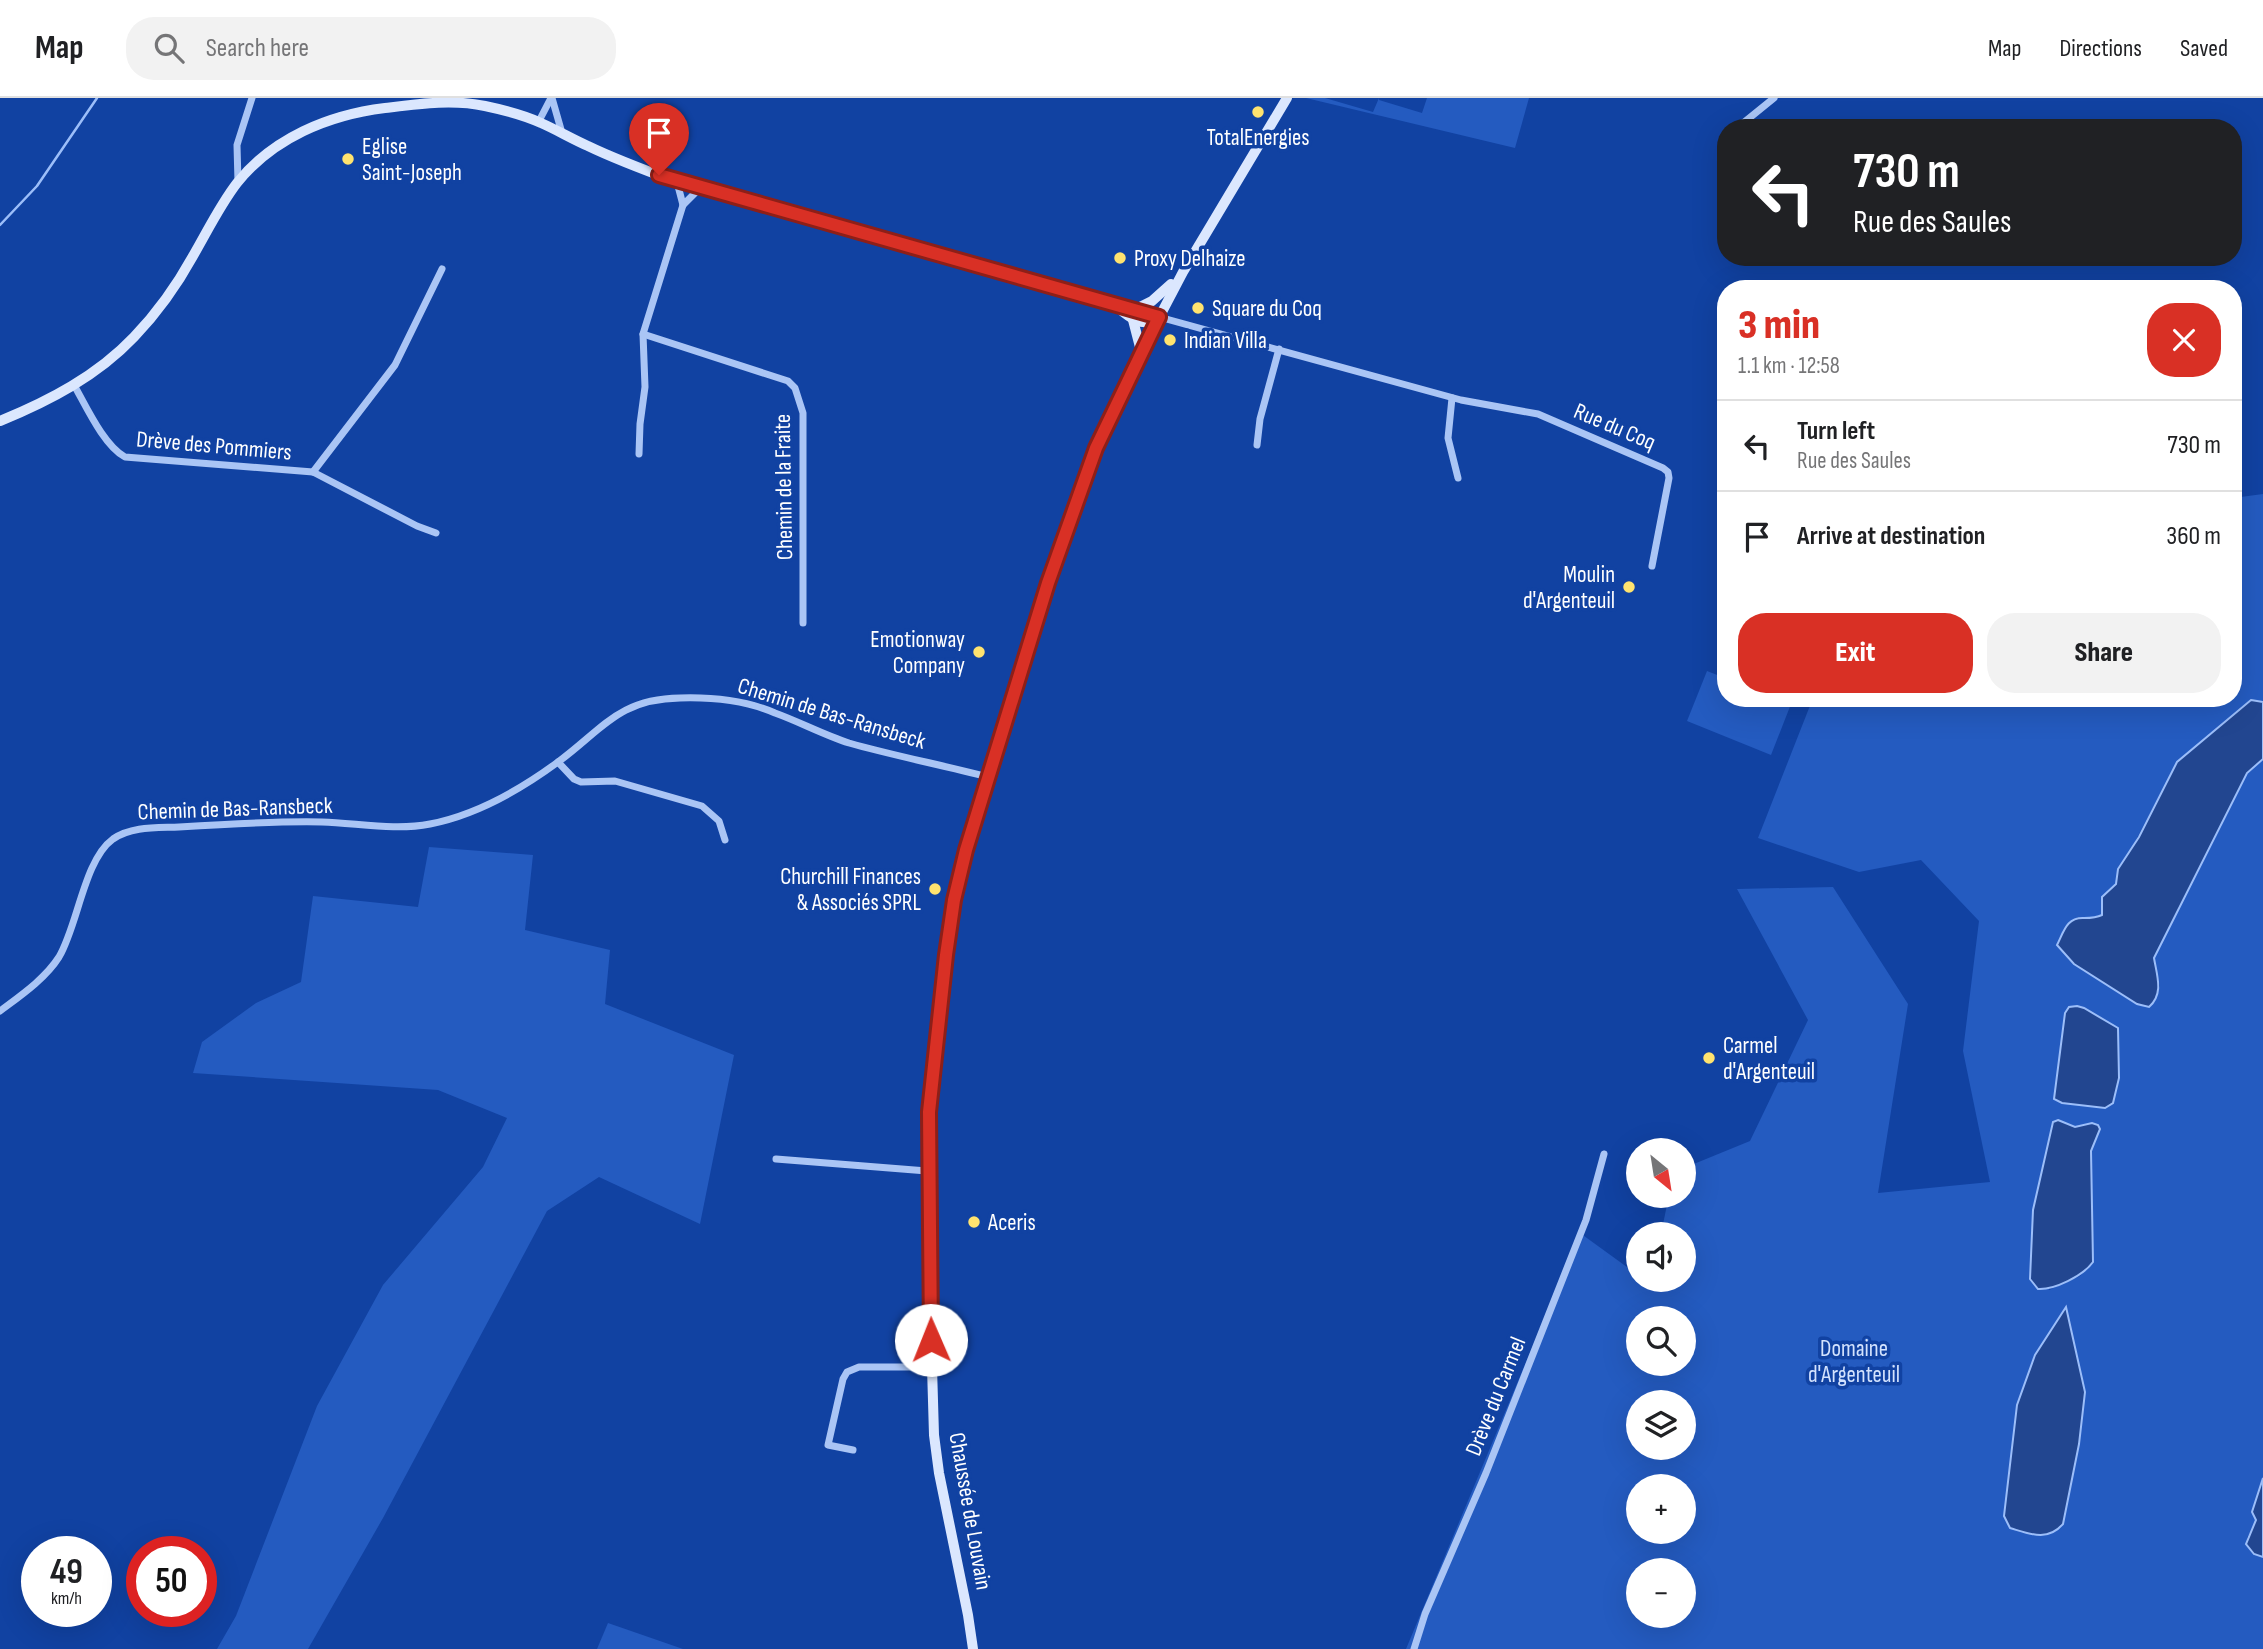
<!DOCTYPE html>
<meta charset="utf-8">
<style>
:root{--surface:#fff;--page:#f2f2f2;--text:#202124;--muted:#757577;--line:#e0e0e0;--accent:#d93025}
body{margin:0;font-family:"Sofia Sans Condensed",sans-serif;background:var(--page);color:var(--text);height:100vh;display:flex;flex-direction:column;font-size:26px;white-space:nowrap}
*{box-sizing:border-box;margin:0}
p{font-size:23px;color:var(--muted)}
.icon{flex:none;width:38px;height:38px;fill:none;stroke:currentColor;stroke-width:2;stroke-linecap:round;stroke-linejoin:round}
.map{position:relative;flex:1;overflow:hidden}
.panel{position:absolute;left:1717px;top:182px;width:525px;height:427px;display:flex;flex-direction:column;background:var(--surface);border-radius:28px;box-shadow:0 7px 28px #0002}
.panel>*{flex:none}
.hud{position:absolute;left:1717px;top:21px;width:525px;height:147px;border-radius:28px;box-shadow:0 7px 28px #0002;background:#202124;color:#fff;overflow:hidden}
.needle{width:46px;rotate:150deg}
.buttons{position:absolute;left:1626px;top:1040px;display:grid;gap:14px}
.buttons a{display:grid;place-items:center;width:70px;height:70px;border-radius:50%;background:var(--surface);box-shadow:0 7px 28px #0002;font-size:35px}
.speed{position:absolute;left:21px;top:1438px;display:flex;gap:14px;font-size:35px;font-weight:700;text-align:center}
.speed>*{display:grid;place-content:center;width:91px;height:91px;border-radius:50%;background:var(--surface);box-shadow:0 7px 28px #0002;line-height:1}
.speed small{font-size:18px;font-weight:400}
.speed .limit{border:10px solid #d22;background:#fff;color:#111}
.pin{position:absolute;display:grid;place-items:center;width:60px;height:60px;color:#fff;margin:-72px -30px;border-radius:50% 50% 50% 0;rotate:-45deg;box-shadow:0 0 7px #0007}
.pin .icon{rotate:45deg}
.me{position:absolute;width:77px;margin:-38px;rotate:359deg;stroke-linejoin:round;filter:drop-shadow(0 0 5px #0008)}
.turn{display:flex;align-items:center;gap:24px;height:147px;padding:0 21px;font-size:32px}
.turn .icon{width:91px;height:91px;stroke-width:2.5}
.turn b{display:block;font-size:49px;line-height:60px}
.round{display:grid;place-items:center;flex:none;width:74px;height:74px;border-radius:28px;background:var(--page)}
.overview{display:flex;align-items:center;justify-content:space-between;height:119px;padding:0 21px}
h1{font-size:42px;font-weight:800;line-height:52px;color:var(--accent)}
.cta{display:flex;gap:14px;margin-top:auto;padding:14px 21px}
.cta a{flex:1;height:80px;border-radius:28px;background:var(--accent);color:#fff;font-size:28px;font-weight:800;line-height:80px;text-align:center}
.cta a+a{background:var(--page);color:var(--text)}
ul{padding:0;list-style:none}
li{display:flex;align-items:center;gap:21px;height:91px;padding:0 21px;border-top:2px solid var(--line)}
li div{flex:1}
li b{display:block;font-size:26px}
li em{font-style:normal}
header{display:flex;align-items:center;gap:42px;box-sizing:border-box;height:98px;padding:0 35px;background:var(--surface);border-bottom:2px solid var(--line)}
header strong{font-size:33px}
nav{display:flex;gap:38px;margin-inline-start:auto;font-size:24px}
.search{width:490px;height:63px;background:var(--page);display:flex;align-items:center;gap:18px;box-sizing:border-box;padding:0 24px;border-radius:28px;color:var(--muted);font-size:26px}
.map>svg:first-child{display:block}
</style>
<header>
<strong>Map</strong>
<div class="search"><svg class="icon" aria-label="search" viewBox="0 0 24 24"><circle cx="10" cy="10" r="6"/><path d="M15 15l6 6"/></svg>Search here</div>
<nav><a>Map</a><a>Directions</a><a>Saved</a></nav>
</header>
<div class="map">
<svg width="2263" height="1551" viewBox="0 0 2263 1551">
<rect width="100%" height="100%" fill="#1142a2"/>
<g fill="#245bc0" fill-rule="evenodd">
<path d="M 1306,0 L 1325,0 L 1373,14 L 1379,0 L 1379,2 L 1422,15 L 1427,0 L 1529,0 L 1515,50 Z"/>
<path d="M 2263,396 L 2263,604 L 2251,602 L 2177,664 L 2127,759 L 2116,786 L 2102,805 L 2102,817 L 2098,820 L 2077,819 L 2074,866 L 2097,879 L 2157,896 L 2160,888 L 2154,860 L 2247,675 L 2263,661 L 2263,1380 L 2252,1414 L 2257,1422 L 2247,1440 L 2254,1456 L 2263,1459 L 2263,1551 L 1406,1551 L 1580,1135 L 1638,1177 L 1638,1181 L 1644,1181 L 1650,1186 L 1652,1181 L 1684,1181 L 1684,1136 L 1661,1136 L 1669,1097 L 1684,1097 L 1684,1070 L 1750,1043 L 1808,922 L 1737,791 L 1833,789 L 1908,906 L 1878,1095 L 1990,1084 L 1963,953 L 1979,823 L 1921,762 L 1859,774 L 1758,740 L 1813,600 L 2233,600 L 2233,400 ZM 2064,1024 L 2075,1029 L 2092,1025 L 2100,1031 L 2091,1053 L 2093,1164 L 2080,1178 L 2049,1192 ZM 2066,1210 L 2085,1294 L 2079,1346 L 2063,1426 L 2056,1433 L 2048,1437 L 2035,1257 ZM 1638,1220 L 1684,1220 L 1684,1265 L 1638,1265 ZM 1638,1304 L 1684,1304 L 1684,1349 L 1638,1349 ZM 1638,1388 L 1684,1388 L 1684,1433 L 1638,1433 ZM 1638,1472 L 1684,1472 L 1684,1517 L 1638,1517 Z"/>
<path d="M 1707,573 L 1725,580 L 1726,600 L 1776,600 L 1791,606 L 1771,657 L 1687,623 Z"/>
<path d="M 429,749 L 533,757 L 525,832 L 610,852 L 605,906 L 734,957 L 700,1126 L 599,1079 L 547,1113 L 383,1420 L 308,1551 L 217,1551 L 236,1518 L 317,1308 L 383,1187 L 483,1069 L 507,1020 L 438,992 L 193,975 L 202,944 L 256,905 L 301,884 L 313,798 L 418,809 Z"/>
<path d="M 608,1525 L 683,1551 L 597,1551 Z"/>
</g>
<g fill="#224690" stroke="#9cbef9" stroke-width="2">
<path d="M 2251,602 L 2263,604 L 2263,661 L 2247,675 L 2154,860 C 2157,878 2164,896 2149,909 L 2137,906 L 2074,866 L 2057,847 C 2064,833 2067,819 2084,820 C 2091,820 2096,820 2102,817 L 2102,799 L 2116,786 L 2118,771 L 2139,739 L 2177,664 Z"/>
<path d="M 2077,908 L 2084,910 L 2118,930 L 2119,980 L 2113,1005 L 2105,1010 L 2062,1005 L 2054,1001 L 2065,915 L 2069,909 Z"/>
<path d="M 2058,1022 L 2075,1029 L 2092,1025 L 2098,1027 L 2100,1031 L 2091,1053 L 2093,1164 C 2083,1178 2054,1192 2038,1191 L 2030,1181 L 2033,1112 L 2053,1024 Z"/>
<path d="M 2066,1209 L 2085,1294 L 2079,1346 L 2063,1426 C 2047,1444 2030,1436 2010,1430 L 2004,1418 L 2017,1307 L 2035,1257 Z"/>
<path d="M 2263,1380 L 2263,1459 L 2254,1456 L 2246,1446 L 2256,1422 L 2252,1414 Z"/>
</g>
<g fill="none" stroke-linecap="round" stroke-linejoin="round">
<path stroke="#9cbef9" stroke-width="2.5" d="M 0,127 L 37,88 L 97,0"/>
<g stroke="#aac5f5" stroke-width="7">
<path d="M 552,0 L 562,35"/>
<path d="M 539,23 L 551,0"/>
<path d="M 1737,30 L 1774,0"/>
<path d="M 238,84 L 237,47 L 252,0"/>
<path d="M 683,107 L 700,90"/>
<path d="M 1159,219 L 1461,302 L 1538,316 L 1663,370 L 1668,374 L 1669,380 L 1652,468"/>
<path d="M 643,236 L 788,283 L 795,290 L 803,315 L 803,525"/>
<path d="M 74,287 C 86,308 104,348 125,359 L 313,374 L 417,428 L 436,435"/>
<path d="M 1452,300 L 1448,340 L 1458,380"/>
<path d="M 1257,347 L 1260,321 L 1279,251"/>
<path d="M 639,356 L 640,326 L 645,289 L 643,236 L 683,107 L 677,84"/>
<path d="M 313,374 L 395,267 L 442,171"/>
<path d="M 558,664 L 574,681 L 581,684 L 615,683 L 702,708 L 719,723 L 725,742"/>
<path d="M 0,913 C 20,898 45,881 59,859 C 78,827 84,762 113,741 C 132,728 157,730 179,729 C 226,726 275,723 322,724 C 357,725 395,733 430,726 C 476,717 520,692 558,664 C 603,631 618,601 680,600 C 713,599 745,602 775,615 C 800,624 824,637 849,645 C 895,658 942,667 988,679"/>
<path d="M 776,1061 L 927,1073"/>
<path d="M 853,1352 L 828,1347 L 843,1281 L 847,1274 L 859,1269 L 932,1269"/>
<path d="M 1414,1551 L 1425,1516 L 1486,1375 L 1586,1122 L 1604,1056"/>
</g>
<g stroke="#dbe7fe" stroke-width="10">
<path d="M 1116,208 C 1130,220 1142,231 1159,219"/>
<path d="M 1136,211 L 1152,203 L 1171,186"/>
<path d="M 1133,222 L 1141,253"/>
<path d="M 0,323 C 49,303 97,278 134,239 C 157,215 177,187 193,158 C 207,134 220,107 237,85 C 273,40 328,17 385,10 C 418,6 452,1 485,8 C 504,12 524,17 541,25 C 557,32 572,41 588,48 C 617,62 647,73 677,84 L 1159,219"/>
<path d="M 973,1551 L 968,1517 L 939,1375 L 934,1337 L 932,1269 L 927,1073 L 929,1014 L 946,857 L 955,802 L 966,752 L 1048,485 L 1096,350 L 1141,254 L 1183,174 L 1287,0"/>
</g>
</g>
<g fill="none" stroke-linecap="round" stroke-linejoin="round">
<g stroke="#8d1f18" stroke-width="18">
<path id="route" d="M 659,77 L 1159,219 L 1096,350 L 1048,485 L 966,752 L 954,802 L 946,857 L 929,1014 L 931,1242"/>
</g>
<use href="#route" stroke="#d93025" stroke-width="12"/>
</g>
<g fill="#ffe36f" stroke="#1142a2" stroke-width="2.5">
<circle cx="1258" cy="14" r="7"/>
<circle cx="348" cy="61" r="7"/>
<circle cx="1120" cy="160" r="7"/>
<circle cx="1198" cy="210" r="7"/>
<circle cx="1170" cy="242" r="7"/>
<circle cx="1629" cy="489" r="7"/>
<circle cx="979" cy="554" r="7"/>
<circle cx="935" cy="791" r="7"/>
<circle cx="1709" cy="960" r="7"/>
<circle cx="974" cy="1124" r="7"/>
</g>
<g text-anchor="middle" stroke-width="7" stroke-linejoin="round" paint-order="stroke">
<g font-size="23" fill="#fff" stroke="#1142a2" text-anchor="start">
<text x="1258" y="47" text-anchor="middle">TotalEnergies</text>
<text x="362" y="56">Eglise<tspan x="362" dy="26">Saint-Joseph</tspan></text>
<text x="1134" y="168">Proxy Delhaize</text>
<text x="1212" y="218">Square du Coq</text>
<text x="1184" y="250">Indian Villa</text>
<text x="1615" y="484" text-anchor="end">Moulin<tspan x="1615" dy="26">d'Argenteuil</tspan></text>
<text x="965" y="549" text-anchor="end">Emotionway<tspan x="965" dy="26">Company</tspan></text>
<text x="921" y="786" text-anchor="end">Churchill Finances<tspan x="921" dy="26">&amp; Associés SPRL</tspan></text>
<text x="1723" y="955">Carmel<tspan x="1723" dy="26">d'Argenteuil</tspan></text>
<text x="988" y="1132">Aceris</text>
</g>
<g font-size="23" fill="#fff" stroke="#1142a2">
<text transform="translate(1615 328) rotate(23)" y="8">Rue du Coq</text>
<text transform="translate(214 347) rotate(5)" y="8">Drève des Pommiers</text>
<text transform="translate(783 389) rotate(-91)" y="8">Chemin de la Fraite</text>
<text transform="translate(832 615) rotate(17)" y="8">Chemin de Bas-Ransbeck</text>
<text transform="translate(235 710) rotate(-2)" y="8">Chemin de Bas-Ransbeck</text>
<text transform="translate(1495 1298) rotate(-68)" y="8">Drève du Carmel</text>
<text transform="translate(971 1413) rotate(80)" y="8">Chaussée de Louvain</text>
</g>
<g font-size="23" fill="#d4e3fe" stroke="#1142a2">
<text x="1854" y="1258">Domaine<tspan x="1854" dy="26">d'Argenteuil</tspan></text>
</g>
</g>
</svg>
<div class="buttons">
<a><svg class="needle" viewBox="-14 -14 28 28"><path d="M0-13l5 13h-10z" fill="#e53935"/><path d="M0 13l5-13h-10z" fill="#757577"/></svg></a>
<a><svg class="icon" aria-label="sound" viewBox="0 0 24 24"><path d="M4 9h4l5-4v14l-5-4H4zM17 9q2 3 0 6"/></svg></a>
<a><svg class="icon" aria-label="search" viewBox="0 0 24 24"><circle cx="10" cy="10" r="6"/><path d="M15 15l6 6"/></svg></a>
<a><svg class="icon" aria-label="layers" viewBox="0 0 24 24"><path d="M12 4l9 5-9 5-9-5zM3 14l9 5 9-5"/></svg></a>
<a>+</a>
<a>−</a>
</div>
<div class="speed"><div>49<small>km/h</small></div><div class="limit">50</div></div>
<div class="pin" style="left:659px;top:77px;background:#d93025"><svg class="icon" aria-label="arrive" viewBox="0 0 24 24"><path d="M6 21V4h12l-3 4 3 4H6"/></svg></div>
<svg class="me" style="left:931px;top:1242px" viewBox="-20 -20 40 40"><circle r="19" fill="#fff"/><path d="M0-13L10 11 0 6-10 11z" fill="#d93025"/></svg>
<div class="hud">
<div class="turn"><svg class="icon" aria-label="left" viewBox="0 0 24 24"><path d="M17 20v-9H6M10 6l-5 5 5 5"/></svg><div><b>730 m</b>Rue des Saules</div></div>
</div>
<section class="panel">
<div class="overview"><div><h1>3 min</h1><p>1.1 km · 12:58</p></div><a class="round" style="background:#d93025;color:#fff"><svg class="icon" aria-label="close" viewBox="0 0 24 24"><path d="M6 6l12 12M18 6L6 18"/></svg></a></div>
<ul>
<li><svg class="icon" aria-label="left" viewBox="0 0 24 24"><path d="M17 20v-9H6M10 6l-5 5 5 5"/></svg><div><b>Turn left</b><p>Rue des Saules</p></div><em>730 m</em></li>
<li><svg class="icon" aria-label="arrive" viewBox="0 0 24 24"><path d="M6 21V4h12l-3 4 3 4H6"/></svg><div><b>Arrive at destination</b></div><em>360 m</em></li>
</ul>
<div class="cta"><a>Exit</a><a>Share</a></div>
</section>
</div>
